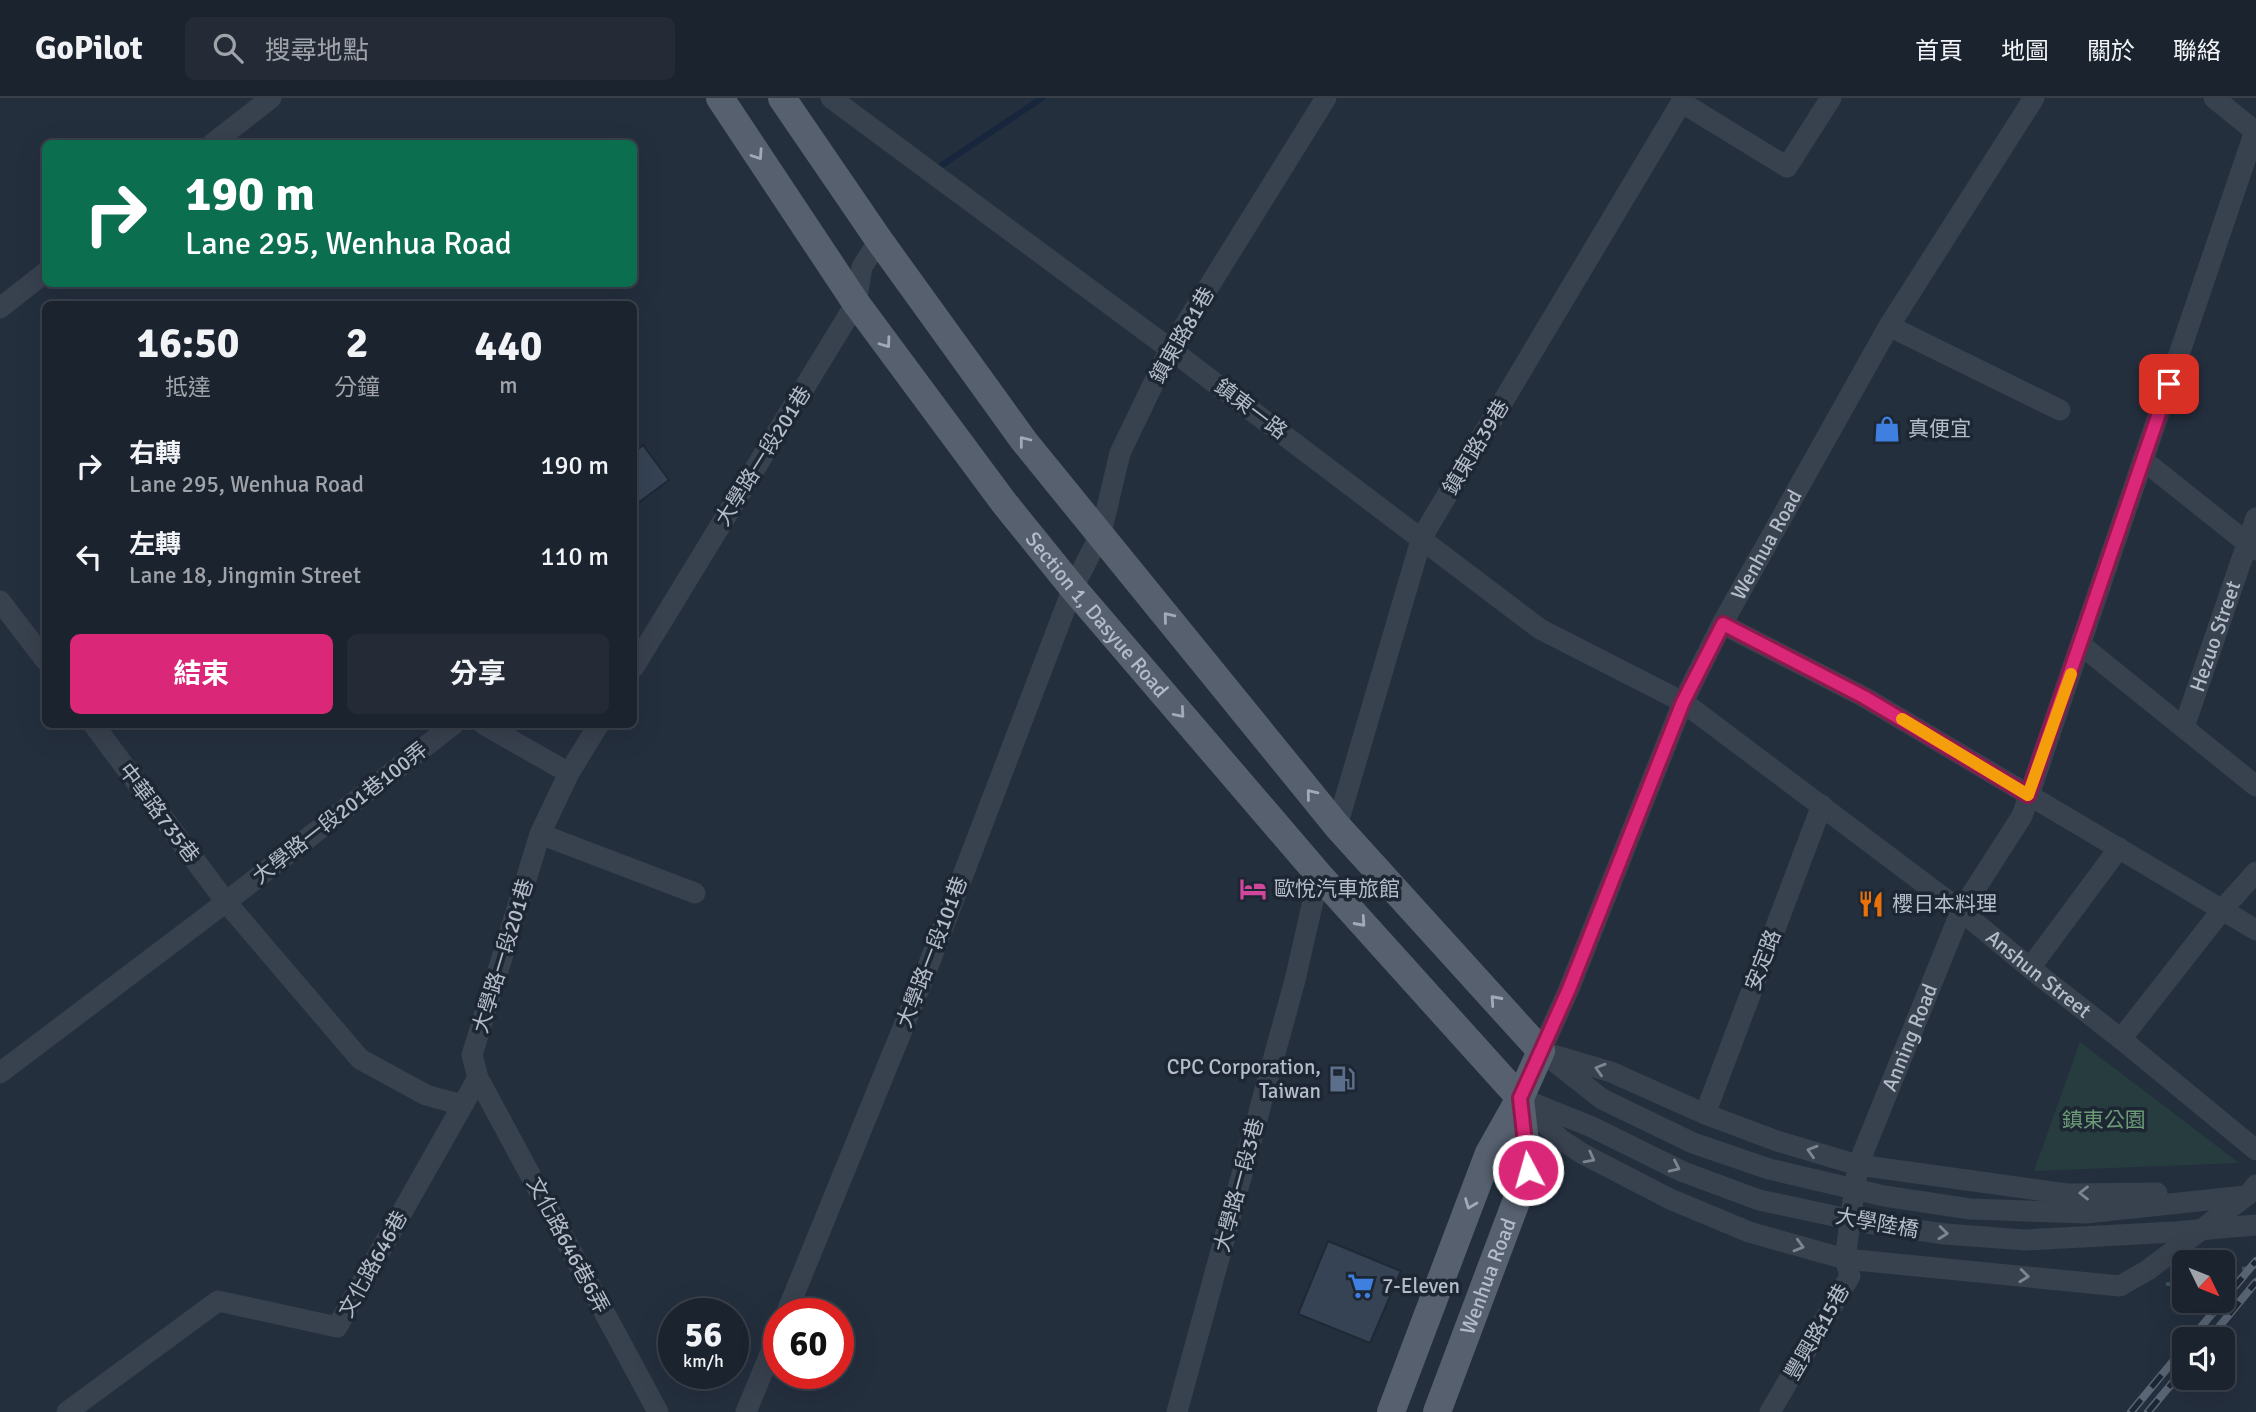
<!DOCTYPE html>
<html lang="zh-TW">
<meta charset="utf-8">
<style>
:root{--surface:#1b232e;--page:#242b36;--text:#f1f3f6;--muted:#a0a4aa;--line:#39404a;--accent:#db2777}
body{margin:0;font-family:Signika,"Noto Sans TC",sans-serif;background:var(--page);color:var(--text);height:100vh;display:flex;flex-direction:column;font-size:26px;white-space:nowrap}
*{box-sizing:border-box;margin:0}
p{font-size:23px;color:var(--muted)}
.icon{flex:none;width:38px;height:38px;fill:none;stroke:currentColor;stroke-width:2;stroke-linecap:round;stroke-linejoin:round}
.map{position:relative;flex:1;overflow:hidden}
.panel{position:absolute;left:42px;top:203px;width:595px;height:427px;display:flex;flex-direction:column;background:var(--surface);border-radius:10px;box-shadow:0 7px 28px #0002,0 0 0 2px var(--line)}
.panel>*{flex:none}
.top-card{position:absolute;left:42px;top:42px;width:595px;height:147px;border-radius:10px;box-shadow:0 7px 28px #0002,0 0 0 2px var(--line);background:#0b6e4f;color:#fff;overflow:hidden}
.needle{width:46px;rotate:133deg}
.tools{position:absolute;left:2172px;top:1152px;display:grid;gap:14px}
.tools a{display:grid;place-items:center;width:63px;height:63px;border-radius:10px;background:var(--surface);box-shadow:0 7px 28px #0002,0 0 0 2px var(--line);font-size:35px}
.speed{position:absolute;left:658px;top:1200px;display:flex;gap:14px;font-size:35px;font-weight:700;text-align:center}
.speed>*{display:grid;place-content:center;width:91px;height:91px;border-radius:50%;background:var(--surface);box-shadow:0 7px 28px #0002,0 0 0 2px var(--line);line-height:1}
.speed small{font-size:18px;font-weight:400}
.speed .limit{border:10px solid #d22;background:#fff;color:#111}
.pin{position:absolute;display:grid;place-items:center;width:60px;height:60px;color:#fff;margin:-30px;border-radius:14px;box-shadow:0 4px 10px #0006}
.me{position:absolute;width:77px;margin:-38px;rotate:354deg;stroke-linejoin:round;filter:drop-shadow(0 0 5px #0008)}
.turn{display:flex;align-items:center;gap:24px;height:147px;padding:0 28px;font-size:32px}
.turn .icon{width:91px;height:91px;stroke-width:2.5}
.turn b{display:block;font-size:49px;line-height:60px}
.eta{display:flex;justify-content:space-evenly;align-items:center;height:119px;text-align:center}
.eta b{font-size:42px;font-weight:700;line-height:49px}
.primary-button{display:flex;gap:14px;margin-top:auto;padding:14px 28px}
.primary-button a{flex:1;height:80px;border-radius:10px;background:var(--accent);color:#fff;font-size:28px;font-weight:700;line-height:80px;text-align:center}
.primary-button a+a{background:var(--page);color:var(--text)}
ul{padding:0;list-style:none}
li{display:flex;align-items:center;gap:21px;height:91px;padding:0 28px}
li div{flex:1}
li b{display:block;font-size:26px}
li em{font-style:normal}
header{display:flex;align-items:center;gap:42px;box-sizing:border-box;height:98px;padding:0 35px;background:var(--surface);border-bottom:2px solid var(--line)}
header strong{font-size:33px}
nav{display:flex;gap:38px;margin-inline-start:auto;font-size:24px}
.search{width:490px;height:63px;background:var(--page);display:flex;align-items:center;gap:18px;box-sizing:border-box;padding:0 24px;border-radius:10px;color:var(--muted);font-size:26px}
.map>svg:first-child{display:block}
</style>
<header>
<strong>GoPilot</strong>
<div class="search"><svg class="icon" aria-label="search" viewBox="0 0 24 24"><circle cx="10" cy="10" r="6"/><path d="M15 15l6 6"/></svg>搜尋地點</div>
<nav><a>首頁</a><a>地圖</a><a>關於</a><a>聯絡</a></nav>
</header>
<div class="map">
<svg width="2256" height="1314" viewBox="0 0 2256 1314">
<rect width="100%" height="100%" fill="#242f3e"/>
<path fill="#263c3f" d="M 2080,944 L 2239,1065 L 2034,1073 Z"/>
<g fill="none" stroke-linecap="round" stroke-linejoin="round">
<path stroke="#17263c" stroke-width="6" d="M 939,69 L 1042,0"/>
</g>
<g fill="#364354" stroke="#1f2835" stroke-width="2">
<path d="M 643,347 L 669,382 L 634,408 L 634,354 Z"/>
<path d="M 1328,1143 L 1401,1173 L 1370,1245 L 1298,1216 Z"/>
</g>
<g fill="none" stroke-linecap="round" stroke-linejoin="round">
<g stroke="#3f5557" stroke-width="3.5" stroke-dasharray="5 5" stroke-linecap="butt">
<path d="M 2222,1173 L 2256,1169"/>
<path d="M 2166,1186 L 2184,1187"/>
</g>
<g stroke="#38414e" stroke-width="21">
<path id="s1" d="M 831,0 L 1170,251 L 1540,531 L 1683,604 L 1961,813 L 2030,870 L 2121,941 L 2256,1052"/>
<path d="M 2214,0 L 2256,34"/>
<path d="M 1681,4 L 1787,69 L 1831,0"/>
<path d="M 212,46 L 271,0"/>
<path d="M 0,210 L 46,174"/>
<path d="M 1889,228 L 2060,312"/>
<path d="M 2143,362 L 2256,452"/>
<path d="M 0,503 L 46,563"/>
<path d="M 1722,526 L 1864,599 L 2256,832"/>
<path d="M 2081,547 L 2256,688"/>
<path d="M 634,569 L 856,205 L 862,169 L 879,142"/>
<path d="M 93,626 L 226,804 L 360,961 L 426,997 L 462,1007"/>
<path d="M 483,626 L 569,675"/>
<path d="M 599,626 L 569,675 L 540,736 L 472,957 L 478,980 L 658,1314"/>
<path id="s2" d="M 2184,629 L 2256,420"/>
<path d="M 1337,728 L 1422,439 L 1684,0"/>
<path d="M 540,736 L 695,795"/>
<path d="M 2030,870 L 2119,750"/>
<path d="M 2121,941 L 2222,812 L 2256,774"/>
<path id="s3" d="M 1541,953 L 1569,891 L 1683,604 L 1722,526 L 1889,228 L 2034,0"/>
<path d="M 1541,953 L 1602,1001 L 1693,1045 L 1769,1071 L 1884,1098 L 1970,1111 L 2086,1115 L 2245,1098"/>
<path d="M 1553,957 L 1611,974 L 1705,1016 L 1777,1043 L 1858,1067 L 2067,1096 L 2157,1095"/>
<path d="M 0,975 L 226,804 L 454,626"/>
<path d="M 1520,1000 L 1560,1041 L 1583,1056 L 1670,1101 L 1749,1134 L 1845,1161 L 2120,1188 L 2148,1172 L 2250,1095 L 2256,1087"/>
<path d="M 1530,1004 L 1592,1029 L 1681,1073 L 1759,1102 L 1867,1125 L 1945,1136 L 2025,1142 L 2175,1134 L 2256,1127"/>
<path d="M 1705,1016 L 1822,707"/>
<path d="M 786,1216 L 927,871 L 1073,490 L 1101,435 L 1120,355 L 1170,251 L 1326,0"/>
<path d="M 67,1314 L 218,1203 L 337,1229 L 478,980"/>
<path d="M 746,1314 L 779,1234"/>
<path d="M 1177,1314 L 1295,882 L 1319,777"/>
<path id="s4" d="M 1770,1314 L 1850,1178 L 1845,1161 L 1858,1067 L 1961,813 L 2022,718 L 2255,33"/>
</g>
<g stroke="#56606e" stroke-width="28">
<path id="s5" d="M 720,0 L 856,205 L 1005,406 L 1073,490 L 1319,777 L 1520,1000"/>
<path d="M 782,0 L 879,142 L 1024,343 L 1337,728 L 1541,953 L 1520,1000 L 1489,1055 L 1391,1314"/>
<path id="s6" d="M 1437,1314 L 1528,1072 L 1520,1000"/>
</g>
<g stroke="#5a6575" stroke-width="8">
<g id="rail">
<path d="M 2191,1241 L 2256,1163"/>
<path d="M 2209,1241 L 2256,1184"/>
<path d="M 2131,1314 L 2184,1250"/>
<path d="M 2148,1314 L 2184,1271"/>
</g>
</g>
<use href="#rail" stroke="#1d2633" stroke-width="5" stroke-dasharray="16" stroke-linecap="butt"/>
</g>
<defs><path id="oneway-chevron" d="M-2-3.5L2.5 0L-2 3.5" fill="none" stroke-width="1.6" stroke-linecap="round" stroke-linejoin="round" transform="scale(1.75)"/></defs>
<g stroke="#a1aab7">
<use href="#oneway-chevron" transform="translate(758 57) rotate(56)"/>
<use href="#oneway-chevron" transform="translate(886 245) rotate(54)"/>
<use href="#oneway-chevron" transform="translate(1024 343) rotate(-128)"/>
<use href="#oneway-chevron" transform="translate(1168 519) rotate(-129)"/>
<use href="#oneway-chevron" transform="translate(1180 615) rotate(49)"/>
<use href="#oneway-chevron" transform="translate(1311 696) rotate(-129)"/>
<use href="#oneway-chevron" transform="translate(1361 824) rotate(48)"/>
<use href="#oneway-chevron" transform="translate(1495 902) rotate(-132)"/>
<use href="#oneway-chevron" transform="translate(1470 1106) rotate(111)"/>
</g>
<g stroke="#7c8592">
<use href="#oneway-chevron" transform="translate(1600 971) rotate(-163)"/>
<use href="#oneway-chevron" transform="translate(1812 1053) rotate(-163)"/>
<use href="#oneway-chevron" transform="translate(1590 1060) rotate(28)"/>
<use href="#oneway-chevron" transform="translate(1675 1069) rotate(25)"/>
<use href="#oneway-chevron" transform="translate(2084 1095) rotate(180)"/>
<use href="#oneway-chevron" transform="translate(1943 1135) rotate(6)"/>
<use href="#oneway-chevron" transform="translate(1799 1148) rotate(16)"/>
<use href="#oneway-chevron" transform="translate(2024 1178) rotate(6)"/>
</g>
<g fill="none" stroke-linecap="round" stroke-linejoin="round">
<g stroke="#8e194d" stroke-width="18">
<path id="route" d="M 1528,1072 L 1520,1000 L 1569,891 L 1683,604 L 1723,526 L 1864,599 L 2028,697 L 2169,286"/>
</g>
<use href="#route" stroke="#db2777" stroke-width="12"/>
<path stroke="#f59e0b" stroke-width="12" d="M 1902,621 L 2028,697 L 2071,576"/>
</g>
<defs>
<g id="shop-bare" transform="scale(2.1)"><path d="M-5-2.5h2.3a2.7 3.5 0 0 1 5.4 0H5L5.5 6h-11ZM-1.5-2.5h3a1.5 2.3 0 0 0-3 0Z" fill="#3f7fe0" stroke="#1d2633" stroke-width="2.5" paint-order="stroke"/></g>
<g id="hotel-bare" transform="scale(2.1)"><path d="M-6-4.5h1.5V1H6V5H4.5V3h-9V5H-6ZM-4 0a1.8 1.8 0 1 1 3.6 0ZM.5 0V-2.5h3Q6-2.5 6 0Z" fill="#d1479c" stroke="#1d2633" stroke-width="2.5" paint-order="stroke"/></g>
<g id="restaurant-bare" transform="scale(2.1)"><path d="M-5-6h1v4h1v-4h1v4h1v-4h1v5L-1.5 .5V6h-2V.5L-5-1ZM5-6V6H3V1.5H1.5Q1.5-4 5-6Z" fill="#e8710a" stroke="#1d2633" stroke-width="2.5" paint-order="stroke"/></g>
<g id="fuel-bare" transform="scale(2.1)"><path d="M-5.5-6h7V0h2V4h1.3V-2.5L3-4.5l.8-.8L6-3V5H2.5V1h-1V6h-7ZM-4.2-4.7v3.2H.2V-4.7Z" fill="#5c6f8a" stroke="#1d2633" stroke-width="2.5" paint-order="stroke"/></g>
<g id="supermarket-bare" transform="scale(2.1)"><path d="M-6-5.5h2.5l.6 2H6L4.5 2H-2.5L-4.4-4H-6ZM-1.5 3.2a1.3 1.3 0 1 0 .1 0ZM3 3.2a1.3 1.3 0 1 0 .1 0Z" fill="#3f7fe0" stroke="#1d2633" stroke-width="2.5" paint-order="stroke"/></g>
</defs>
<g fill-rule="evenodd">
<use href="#shop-bare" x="1887" y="331"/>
<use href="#hotel-bare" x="1253" y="791"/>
<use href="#restaurant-bare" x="1871" y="806"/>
<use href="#fuel-bare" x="1342" y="981"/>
<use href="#supermarket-bare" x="1361" y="1188"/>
</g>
<g text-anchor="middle" stroke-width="7" stroke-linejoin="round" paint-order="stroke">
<g font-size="21" fill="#b4bcc9" stroke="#1d2633">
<text transform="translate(1182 237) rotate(-60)" y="7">鎮東路81巷</text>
<text transform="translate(1251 311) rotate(37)" y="7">鎮東一路</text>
<text transform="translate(1476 349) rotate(-59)" y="7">鎮東路39巷</text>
<text transform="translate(763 358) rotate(-58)" y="7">大學路一段201巷</text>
<text dy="7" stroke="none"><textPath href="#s3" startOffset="555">Wenhua Road</textPath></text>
<text dy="7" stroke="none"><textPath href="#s5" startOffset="640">Section 1, Dasyue Road</textPath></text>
<text dy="7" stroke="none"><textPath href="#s2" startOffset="96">Hezuo Street</textPath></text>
<text transform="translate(159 715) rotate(53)" y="7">中華路735巷</text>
<text transform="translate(340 715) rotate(-38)" y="7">大學路一段201巷100弄</text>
<text transform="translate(932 854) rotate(-69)" y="7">大學路一段101巷</text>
<text transform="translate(503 858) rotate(-73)" y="7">大學路一段201巷</text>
<text transform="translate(1763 862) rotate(-69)" y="7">安定路</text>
<text dy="7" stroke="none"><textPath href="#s1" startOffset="1494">Anshun Street</textPath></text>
<text dy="7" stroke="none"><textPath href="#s4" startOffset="408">Anning Road</textPath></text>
<text transform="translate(1239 1087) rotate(-75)" y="7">大學路一段3巷</text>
<text transform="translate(1877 1125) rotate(10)" y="7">大學陸橋</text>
<text transform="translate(568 1147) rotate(62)" y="7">文化路646巷6弄</text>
<text transform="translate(373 1166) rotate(-61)" y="7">文化路646巷</text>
<text dy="7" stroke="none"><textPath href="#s6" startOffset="145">Wenhua Road</textPath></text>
<text transform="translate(1817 1234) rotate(-60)" y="7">豐興路15巷</text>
</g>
<g font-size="21" fill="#b4bcc9" stroke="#1d2633" text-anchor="start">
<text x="1908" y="338">真便宜</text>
<text x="1274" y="798">歐悅汽車旅館</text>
<text x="1892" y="813">櫻日本料理</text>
<text x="1321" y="976" text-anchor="end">CPC Corporation,<tspan x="1321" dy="24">Taiwan</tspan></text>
<text x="1382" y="1195">7-Eleven</text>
</g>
<g font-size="21" fill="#6b9a76" stroke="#1d2633">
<text x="2104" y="1029">鎮東公園</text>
</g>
</g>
</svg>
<div class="tools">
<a><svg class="needle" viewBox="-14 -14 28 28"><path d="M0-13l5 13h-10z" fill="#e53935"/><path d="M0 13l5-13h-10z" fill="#a0a4aa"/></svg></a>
<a><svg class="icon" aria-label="sound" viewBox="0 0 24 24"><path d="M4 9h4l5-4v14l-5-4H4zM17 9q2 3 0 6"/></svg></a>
</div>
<div class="speed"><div>56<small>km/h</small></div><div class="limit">60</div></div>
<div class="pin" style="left:2169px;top:286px;background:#d93025"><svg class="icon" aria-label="arrive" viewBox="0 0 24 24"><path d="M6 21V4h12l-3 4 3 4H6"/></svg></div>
<svg class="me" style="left:1528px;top:1072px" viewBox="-20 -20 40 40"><circle r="17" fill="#db2777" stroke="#fff" stroke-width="3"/><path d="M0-11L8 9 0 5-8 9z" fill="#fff"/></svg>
<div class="top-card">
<div class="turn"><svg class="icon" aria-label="right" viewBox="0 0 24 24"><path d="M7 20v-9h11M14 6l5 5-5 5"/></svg><div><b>190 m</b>Lane 295, Wenhua Road</div></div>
</div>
<section class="panel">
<div class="eta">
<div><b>16:50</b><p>抵達</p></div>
<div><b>2</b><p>分鐘</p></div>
<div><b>440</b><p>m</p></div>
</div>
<ul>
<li><svg class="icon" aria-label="right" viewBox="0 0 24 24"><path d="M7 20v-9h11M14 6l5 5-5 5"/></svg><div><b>右轉</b><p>Lane 295, Wenhua Road</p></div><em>190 m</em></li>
<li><svg class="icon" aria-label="left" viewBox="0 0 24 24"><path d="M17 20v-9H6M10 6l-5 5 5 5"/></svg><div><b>左轉</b><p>Lane 18, Jingmin Street</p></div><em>110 m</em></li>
</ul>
<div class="primary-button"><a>結束</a><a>分享</a></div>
</section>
</div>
